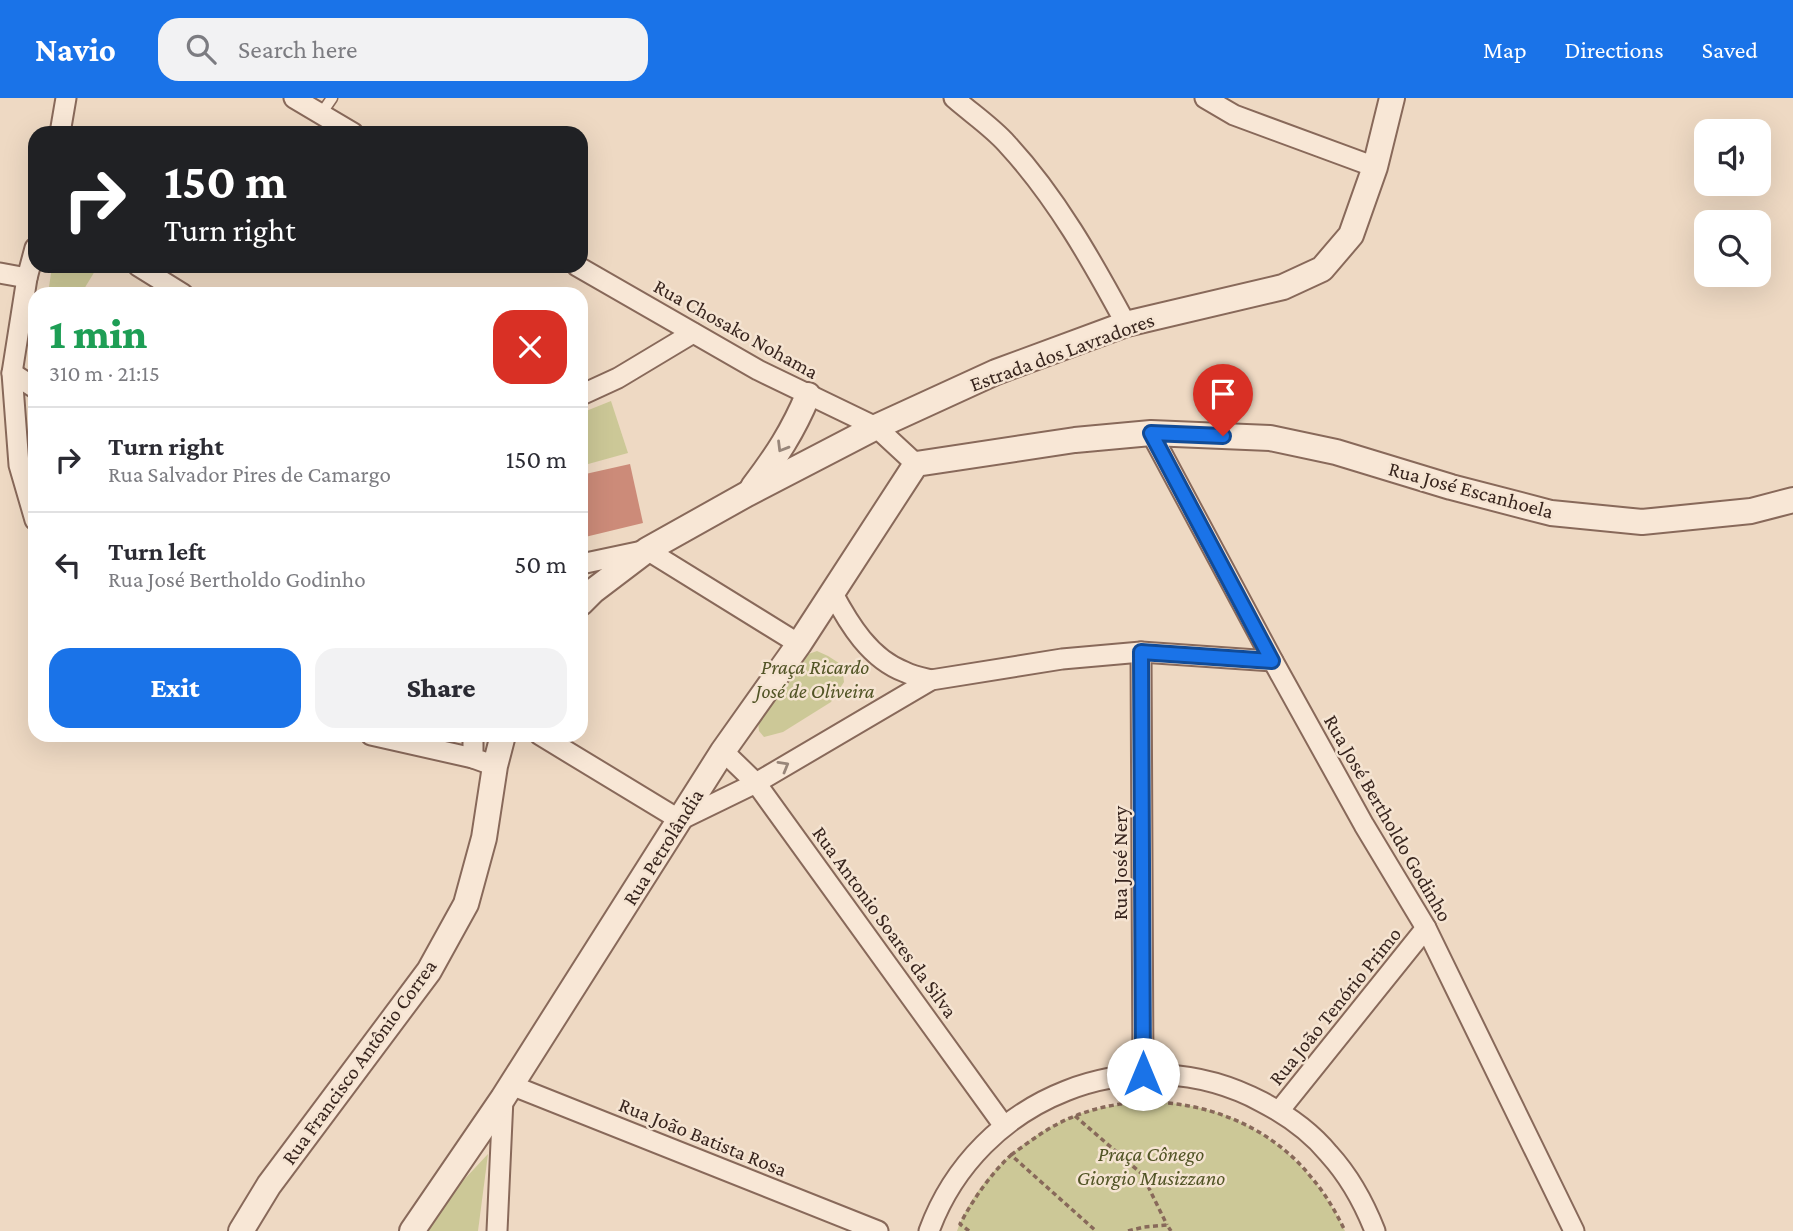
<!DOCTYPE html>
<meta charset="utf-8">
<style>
:root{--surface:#fff;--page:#f2f2f3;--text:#2b2b33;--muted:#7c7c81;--line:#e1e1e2;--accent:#1a73e8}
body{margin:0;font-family:"Crimson Pro",serif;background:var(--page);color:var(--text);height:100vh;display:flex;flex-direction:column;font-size:26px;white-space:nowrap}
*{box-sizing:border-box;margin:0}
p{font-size:23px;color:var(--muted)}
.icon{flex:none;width:38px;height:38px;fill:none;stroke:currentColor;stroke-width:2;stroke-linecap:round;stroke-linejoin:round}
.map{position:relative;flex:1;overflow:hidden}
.details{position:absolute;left:28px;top:189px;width:560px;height:455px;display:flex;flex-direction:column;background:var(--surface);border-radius:21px;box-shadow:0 7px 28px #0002}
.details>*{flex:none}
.hud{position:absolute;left:28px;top:28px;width:560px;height:147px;border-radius:21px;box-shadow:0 7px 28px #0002;background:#202124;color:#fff;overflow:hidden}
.fabs{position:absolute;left:1694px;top:21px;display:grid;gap:14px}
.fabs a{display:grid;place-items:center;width:77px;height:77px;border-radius:14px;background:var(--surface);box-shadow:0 7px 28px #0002;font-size:35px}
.pin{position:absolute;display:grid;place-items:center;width:60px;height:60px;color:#fff;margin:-72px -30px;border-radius:50% 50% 50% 0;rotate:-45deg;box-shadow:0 0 7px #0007}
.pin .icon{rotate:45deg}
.me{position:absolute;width:77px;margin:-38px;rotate:0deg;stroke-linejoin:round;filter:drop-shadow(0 0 5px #0008)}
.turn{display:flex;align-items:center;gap:24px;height:147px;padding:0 21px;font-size:32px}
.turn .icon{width:91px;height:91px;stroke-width:2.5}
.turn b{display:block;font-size:49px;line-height:60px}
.round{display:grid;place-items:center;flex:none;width:74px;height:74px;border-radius:21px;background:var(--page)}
.head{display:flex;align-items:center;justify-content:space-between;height:119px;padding:0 21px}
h1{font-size:42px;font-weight:800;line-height:52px;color:#1e9e55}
.action{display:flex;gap:14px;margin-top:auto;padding:14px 21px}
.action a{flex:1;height:80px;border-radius:21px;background:var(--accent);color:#fff;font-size:28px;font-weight:800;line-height:80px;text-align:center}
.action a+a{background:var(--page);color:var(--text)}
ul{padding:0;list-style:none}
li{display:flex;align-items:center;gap:21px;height:105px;padding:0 21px;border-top:2px solid var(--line)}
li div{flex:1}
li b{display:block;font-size:26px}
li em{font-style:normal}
header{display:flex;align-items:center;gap:42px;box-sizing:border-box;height:98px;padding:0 35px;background:var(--accent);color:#fff}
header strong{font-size:33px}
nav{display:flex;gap:38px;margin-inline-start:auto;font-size:24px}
.search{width:490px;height:63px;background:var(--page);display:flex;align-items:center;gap:18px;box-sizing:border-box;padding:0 24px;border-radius:21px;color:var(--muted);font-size:26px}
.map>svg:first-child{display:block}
</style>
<header>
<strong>Navio</strong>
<div class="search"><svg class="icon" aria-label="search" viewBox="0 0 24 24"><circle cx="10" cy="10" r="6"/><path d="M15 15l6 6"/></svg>Search here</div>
<nav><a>Map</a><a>Directions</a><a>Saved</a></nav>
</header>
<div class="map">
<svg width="1793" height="1133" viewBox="0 0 1793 1133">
<rect width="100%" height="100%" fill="#eed9c3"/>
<g fill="#ccc897">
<path d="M 52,168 L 98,168 L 81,196 L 48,196 Z"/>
<path d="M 611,303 L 628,355 L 581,368 L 581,315 Z"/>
<path d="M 817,553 L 828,558 L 842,567 L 844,584 L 831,604 L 783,634 L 764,639 L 759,633 L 757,614 L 800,559 Z"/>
<path d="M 1138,1004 C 1148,1004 1159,1004 1170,1005 C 1250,1012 1311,1062 1345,1133 L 957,1133 C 976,1081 1023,1038 1074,1018 C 1094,1010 1116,1007 1138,1004 Z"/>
<path d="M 488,1056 L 478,1133 L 416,1133 Z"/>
</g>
<path fill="#cc8b79" d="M 630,366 L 643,425 L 581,440 L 581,377 Z"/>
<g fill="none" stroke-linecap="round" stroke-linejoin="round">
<g stroke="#88695a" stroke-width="13">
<path id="service" d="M 321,16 L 332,0"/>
</g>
<g stroke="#88695a" stroke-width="23">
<g id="minor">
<path d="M 294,0 L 353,35"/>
<path d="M 954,0 C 971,15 992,29 1007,46 C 1056,99 1092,163 1126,226"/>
<path d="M 1205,0 L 1234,17 L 1375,69"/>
<path d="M 60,35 L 66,0"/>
<path d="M 35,150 L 27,180 L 12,275 L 19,367 L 35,422"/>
<path d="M 138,168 L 183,196"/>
<path d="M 577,168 L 758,272 L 876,329 L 916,366"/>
<path d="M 0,175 L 27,180"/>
<path d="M 12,275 L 35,290"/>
<path d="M 581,297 L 618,280 L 693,235"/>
<path d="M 1151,335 L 1273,563 L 1364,727 L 1426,830 L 1574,1133"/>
<path d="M 581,466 L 647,452 L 799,546"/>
<path d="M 832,494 C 849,526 870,561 905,574 C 913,578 923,580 931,582"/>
<path d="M 1141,554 L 1143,976"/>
<path d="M 371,637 L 473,660"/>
<path d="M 473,637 L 473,660 L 484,664"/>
<path d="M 540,637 L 680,722 L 756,685 L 931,582 L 1062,561 L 1141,554 L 1273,563"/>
<path d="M 723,653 L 756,685 L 1004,1028"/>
<path d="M 511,987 L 878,1133"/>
<path d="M 1279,1013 L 1426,830"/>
<path d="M 497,1133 L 503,1000"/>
<path d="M 929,1133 C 978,999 1135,936 1262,1004 C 1287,1017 1311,1034 1329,1056 C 1350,1079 1364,1105 1375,1133"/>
</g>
</g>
<g stroke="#88695a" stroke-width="28">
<g id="tertiary">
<path d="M 753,389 C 776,359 793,333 808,297"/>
<path d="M 581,505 L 593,493 L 647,452 L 747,396 L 876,329 L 996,274 L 1126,226 L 1283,189 L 1322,171 L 1351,137 L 1375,69 L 1392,0"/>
<path d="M 241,1133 L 269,1087 L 429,873 L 466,806 L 484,740 L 495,668 L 503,637"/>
<path d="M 412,1133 L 503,1000 L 723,653 L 799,546 L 916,366 L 1075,342 L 1151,335 L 1270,340 L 1336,354 L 1451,389 L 1551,415 L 1642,424 L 1751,413 L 1793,402"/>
</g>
</g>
<g stroke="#88695a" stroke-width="3.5" stroke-dasharray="5 3.5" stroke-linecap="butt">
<path d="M 1075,1018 L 1142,1076 L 1167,1127"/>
<path d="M 1011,1057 C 1032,1042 1051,1027 1075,1018 C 1155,986 1257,1011 1311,1079 C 1325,1095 1336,1114 1345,1133"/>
<path d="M 969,1133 L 960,1126 C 974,1100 990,1077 1011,1057 L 1096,1133"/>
<path d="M 1128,1133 L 1144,1129 L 1167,1127 L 1171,1133"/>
</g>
<use href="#service" stroke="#f8e7d6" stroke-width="10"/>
<use href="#minor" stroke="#f8e7d6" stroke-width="19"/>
<use href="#tertiary" stroke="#f8e7d6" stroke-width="24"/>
</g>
<defs><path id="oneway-chevron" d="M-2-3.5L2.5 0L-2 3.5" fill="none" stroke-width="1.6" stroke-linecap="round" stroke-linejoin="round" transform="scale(1.75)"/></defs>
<g stroke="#98867a">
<use href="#oneway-chevron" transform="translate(782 349) rotate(121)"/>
<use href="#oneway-chevron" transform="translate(784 668) rotate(-30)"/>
</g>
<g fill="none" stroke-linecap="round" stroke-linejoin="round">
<g stroke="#114b97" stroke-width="18">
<path id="route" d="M 1143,976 L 1141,554 L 1272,563 L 1151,335 L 1223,338"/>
</g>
<use href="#route" stroke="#1a73e8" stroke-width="12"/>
</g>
<g text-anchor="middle" stroke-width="5" stroke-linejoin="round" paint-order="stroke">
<g font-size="21" fill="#38251e" stroke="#f5e4d2">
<text transform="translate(736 231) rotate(29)" y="7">Rua Chosako Nohama</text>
<text transform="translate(1062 254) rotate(-20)" y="7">Estrada dos Lavradores</text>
<text transform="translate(1471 392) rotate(15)" y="7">Rua José Escanhoela</text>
<text transform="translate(1388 720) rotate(60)" y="7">Rua José Bertholdo Godinho</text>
<text transform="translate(663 749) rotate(-58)" y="7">Rua Petrolândia</text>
<text transform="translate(1120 765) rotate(-90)" y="7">Rua José Nery</text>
<text transform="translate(885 824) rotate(54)" y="7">Rua Antonio Soares da Silva</text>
<text transform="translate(1335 908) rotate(-51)" y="7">Rua João Tenório Primo</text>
<text transform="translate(359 964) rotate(-54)" y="7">Rua Francisco Antônio Correa</text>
<text transform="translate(703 1039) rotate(22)" y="7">Rua João Batista Rosa</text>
</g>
<g font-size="21" font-style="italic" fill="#515425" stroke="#f5e4d2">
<text x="815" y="576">Praça Ricardo<tspan x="815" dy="24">José de Oliveira</tspan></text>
<text x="1151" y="1063">Praça Cônego<tspan x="1151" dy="24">Giorgio Musizzano</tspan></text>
</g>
</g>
</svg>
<div class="fabs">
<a><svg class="icon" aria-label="sound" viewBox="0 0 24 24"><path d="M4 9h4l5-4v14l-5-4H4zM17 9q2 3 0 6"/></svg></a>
<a><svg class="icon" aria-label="search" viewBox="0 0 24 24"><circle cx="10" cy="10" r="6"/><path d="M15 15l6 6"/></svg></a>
</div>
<div class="pin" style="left:1223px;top:338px;background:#d93025"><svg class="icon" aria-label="arrive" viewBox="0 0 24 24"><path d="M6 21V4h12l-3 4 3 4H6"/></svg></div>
<svg class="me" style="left:1143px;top:976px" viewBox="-20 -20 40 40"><circle r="19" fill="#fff"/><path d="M0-13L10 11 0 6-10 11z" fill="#1a73e8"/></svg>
<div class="hud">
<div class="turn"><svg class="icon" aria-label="right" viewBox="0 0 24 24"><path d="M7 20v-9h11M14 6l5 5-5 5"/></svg><div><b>150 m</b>Turn right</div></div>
</div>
<section class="details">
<div class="head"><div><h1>1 min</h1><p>310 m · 21:15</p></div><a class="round" style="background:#d93025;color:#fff"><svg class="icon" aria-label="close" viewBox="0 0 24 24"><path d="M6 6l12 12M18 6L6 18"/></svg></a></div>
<ul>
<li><svg class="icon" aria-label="right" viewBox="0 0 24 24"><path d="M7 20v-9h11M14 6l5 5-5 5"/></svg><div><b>Turn right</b><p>Rua Salvador Pires de Camargo</p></div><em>150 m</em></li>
<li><svg class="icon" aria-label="left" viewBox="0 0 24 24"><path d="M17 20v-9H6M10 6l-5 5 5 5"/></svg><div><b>Turn left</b><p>Rua José Bertholdo Godinho</p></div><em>50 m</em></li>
</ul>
<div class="action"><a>Exit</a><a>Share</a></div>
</section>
</div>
